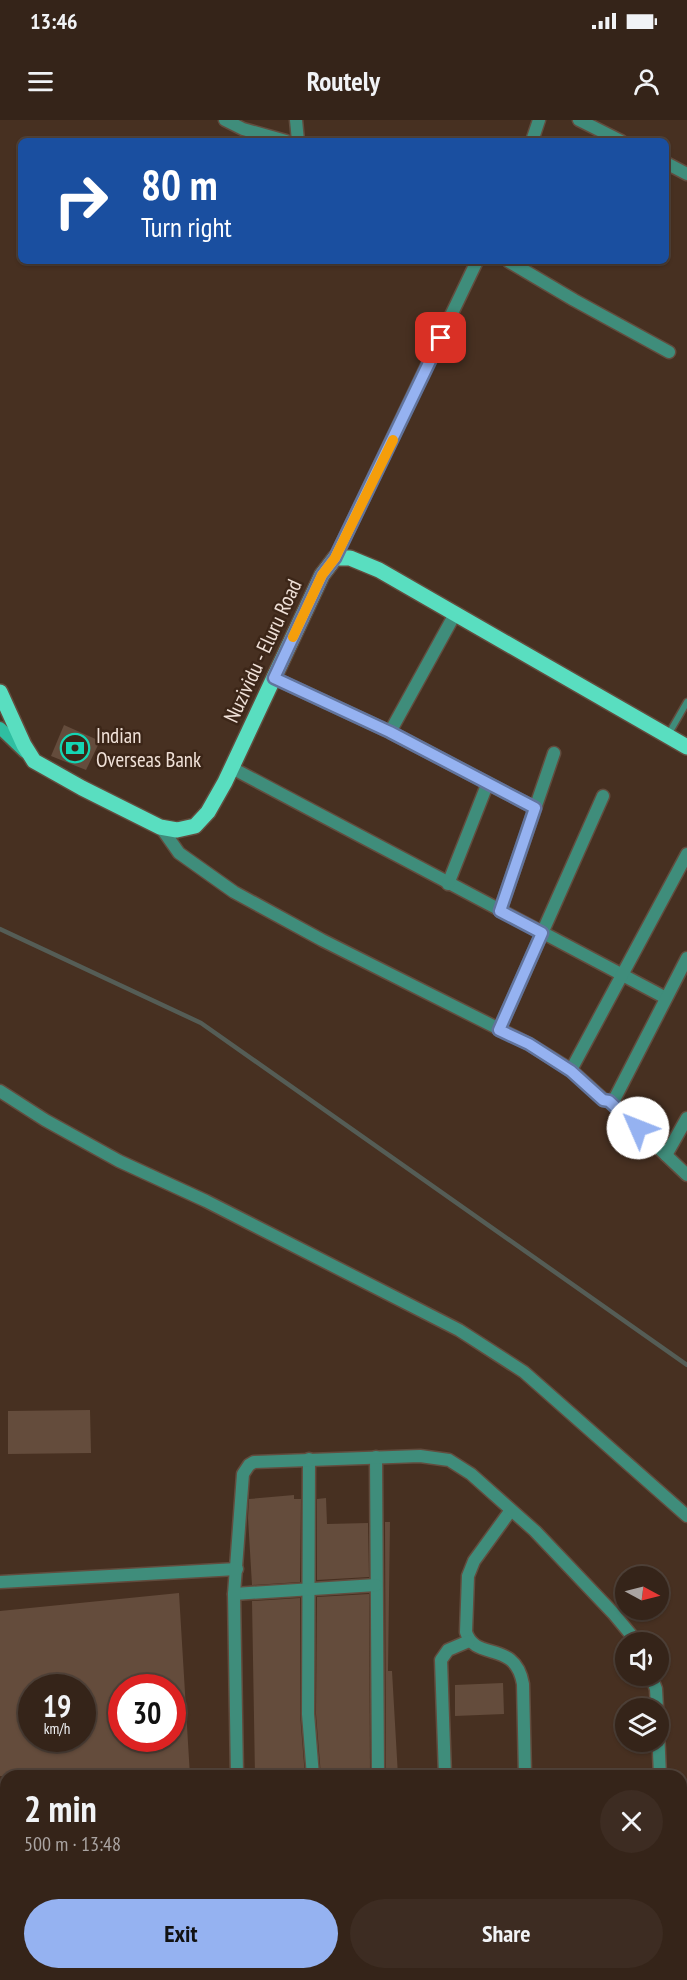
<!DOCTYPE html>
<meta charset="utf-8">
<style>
:root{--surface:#352419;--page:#3d2c22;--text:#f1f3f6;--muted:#aaa4a2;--line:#4f4138;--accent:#95b2f1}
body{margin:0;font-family:"PT Sans Narrow",sans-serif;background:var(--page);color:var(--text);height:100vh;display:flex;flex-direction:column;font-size:22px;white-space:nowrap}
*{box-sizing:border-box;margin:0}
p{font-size:20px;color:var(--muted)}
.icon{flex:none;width:33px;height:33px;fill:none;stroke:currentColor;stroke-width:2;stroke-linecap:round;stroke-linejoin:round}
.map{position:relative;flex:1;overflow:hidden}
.details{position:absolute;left:0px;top:1650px;width:687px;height:210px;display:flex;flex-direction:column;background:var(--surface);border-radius:18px 18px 0 0;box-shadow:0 2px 4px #0004,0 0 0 2px var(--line)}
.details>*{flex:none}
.hud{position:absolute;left:18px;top:18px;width:651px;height:126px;border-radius:9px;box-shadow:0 2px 4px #0004,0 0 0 2px var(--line);background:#1a4fa0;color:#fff;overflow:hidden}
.needle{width:39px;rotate:97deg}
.fabs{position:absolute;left:615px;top:1446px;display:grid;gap:12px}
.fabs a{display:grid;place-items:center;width:54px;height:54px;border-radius:50%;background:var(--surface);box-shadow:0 2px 4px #0004,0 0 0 2px var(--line);font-size:30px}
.speed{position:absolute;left:18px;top:1554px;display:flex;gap:12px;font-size:30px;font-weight:700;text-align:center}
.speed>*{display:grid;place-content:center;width:78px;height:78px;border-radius:50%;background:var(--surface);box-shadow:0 2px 4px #0004,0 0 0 2px var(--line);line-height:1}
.speed small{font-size:15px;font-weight:400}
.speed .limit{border:9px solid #d22;background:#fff;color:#111}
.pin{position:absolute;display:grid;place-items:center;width:51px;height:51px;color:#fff;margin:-26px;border-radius:12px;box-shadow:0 3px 9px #0006}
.me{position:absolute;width:66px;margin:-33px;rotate:314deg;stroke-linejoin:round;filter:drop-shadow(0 0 4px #0008)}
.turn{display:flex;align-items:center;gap:21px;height:126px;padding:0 24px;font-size:27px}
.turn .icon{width:78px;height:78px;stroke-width:2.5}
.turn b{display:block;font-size:42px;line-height:51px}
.round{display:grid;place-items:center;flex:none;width:63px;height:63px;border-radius:32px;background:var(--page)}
.head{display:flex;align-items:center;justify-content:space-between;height:102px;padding:0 24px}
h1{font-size:36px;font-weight:600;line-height:45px}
.button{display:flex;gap:12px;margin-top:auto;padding:12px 24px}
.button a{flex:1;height:69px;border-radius:36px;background:var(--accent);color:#111;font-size:24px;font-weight:600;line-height:69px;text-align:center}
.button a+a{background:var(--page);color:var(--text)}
.status{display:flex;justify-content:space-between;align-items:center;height:42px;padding:0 30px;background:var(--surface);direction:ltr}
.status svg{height:16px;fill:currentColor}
header{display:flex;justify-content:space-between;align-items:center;height:78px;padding:0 24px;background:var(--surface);font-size:27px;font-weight:600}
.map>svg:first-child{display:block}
</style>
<div class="status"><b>13:46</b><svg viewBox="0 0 49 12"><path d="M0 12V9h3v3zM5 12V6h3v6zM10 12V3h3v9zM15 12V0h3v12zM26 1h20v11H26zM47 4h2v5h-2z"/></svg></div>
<header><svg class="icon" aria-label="menu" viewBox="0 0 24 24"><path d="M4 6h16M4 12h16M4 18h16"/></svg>Routely<svg class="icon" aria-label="person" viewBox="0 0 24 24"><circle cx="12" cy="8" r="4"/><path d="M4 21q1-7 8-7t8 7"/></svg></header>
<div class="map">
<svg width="687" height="1860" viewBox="0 0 687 1860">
<rect width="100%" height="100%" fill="#473021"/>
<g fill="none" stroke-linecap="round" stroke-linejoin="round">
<path stroke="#555d56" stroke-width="4.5" d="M 0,809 L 201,903 L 687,1245"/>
</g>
<g fill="#644c3c" fill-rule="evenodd">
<path d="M 64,605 L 100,621 L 86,650 L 51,636 Z"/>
<path d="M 90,1290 L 91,1333 L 8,1334 L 8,1291 Z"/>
<path d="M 294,1375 L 294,1379 L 301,1379 L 300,1462 L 252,1465 L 248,1398 L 249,1379 Z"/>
<path d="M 326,1378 L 327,1404 L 368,1403 L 369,1457 L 317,1460 L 317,1379 Z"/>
<path d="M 385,1402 L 390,1402 L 388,1551 L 392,1551 L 398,1656 L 386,1656 Z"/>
<path d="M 179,1473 L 190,1656 L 0,1656 L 0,1491 ZM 32,1568 L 82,1568 L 82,1618 L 32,1618 ZM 122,1568 L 172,1568 L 172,1618 L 122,1618 Z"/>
<path d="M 369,1474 L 370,1656 L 321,1656 L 316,1594 L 317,1477 Z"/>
<path d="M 300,1478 L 300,1594 L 305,1656 L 255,1656 L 252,1481 Z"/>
<path d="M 503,1563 L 504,1594 L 455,1596 L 455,1565 Z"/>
</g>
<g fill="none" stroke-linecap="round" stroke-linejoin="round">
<g stroke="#624c3e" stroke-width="9">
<g id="service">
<path d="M 668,615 L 687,582"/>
<path d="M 202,1854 L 202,1860"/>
</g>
</g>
<g stroke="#624c3e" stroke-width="15">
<g id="minor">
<path d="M 225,0 L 243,9 L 286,21"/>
<path d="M 296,0 L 298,21"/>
<path d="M 579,0 L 621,21"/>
<path d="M 532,21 L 539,0"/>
<path d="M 666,43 L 687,54"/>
<path d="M 508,141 L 574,180 L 669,232"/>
<path d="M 335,438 L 477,141"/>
<path d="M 274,558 L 390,612 L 535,688"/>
<path d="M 390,612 L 455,494"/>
<path d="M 232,648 L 666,878"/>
<path d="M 160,706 L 179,733 L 234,772 L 322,820 L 529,924 L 571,950"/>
<path d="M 687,734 L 571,950 L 603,979 L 609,981 L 687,1055"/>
<path d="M 448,764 L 487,665"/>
<path d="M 500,791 L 554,633"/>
<path d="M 499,910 L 603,676"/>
<path d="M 609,981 L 615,978 L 687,838"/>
<path d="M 666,1035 L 687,998"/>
<path d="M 376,1337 L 378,1656"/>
<path d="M 309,1339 L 308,1594 L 313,1656"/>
<path d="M 511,1390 L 474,1441 L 468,1456 L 466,1512 C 475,1542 515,1519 523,1564 L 525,1656"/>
<path d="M 0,1462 L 237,1449"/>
<path d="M 234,1474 L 376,1465"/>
<path d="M 651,1556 L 656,1569 L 657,1588"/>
<path d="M 658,1609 L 660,1656"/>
<path d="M 237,1656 L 234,1474 L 243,1354 L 249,1345 L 254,1342 L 420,1336 L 449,1340 L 471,1354 L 535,1411 L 613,1493 L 637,1522"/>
<path d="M 445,1656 L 441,1540 L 448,1530 L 469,1521"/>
<path d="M 681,1749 L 687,1749"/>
<path d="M 0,1773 L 6,1773"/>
<path d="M 668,1854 L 668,1860"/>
</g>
</g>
<g stroke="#624c3e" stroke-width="15">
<path id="tertiary" d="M 0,971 L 45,1000 L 119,1041 L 206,1081 L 459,1210 L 524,1252 L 687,1396"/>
</g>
<g stroke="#624c3e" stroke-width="15">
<path id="secondary" d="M 0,608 L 25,632"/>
</g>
<g stroke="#624c3e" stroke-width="18">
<path id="primary" d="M 0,572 L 24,625 L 34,641 L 82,668 L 160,707 L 177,710 L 195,706 L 208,692 L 225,662 L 322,455 L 335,438 L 350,438 L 379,450 L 687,627"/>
</g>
<use href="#service" stroke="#3f8d7b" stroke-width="6"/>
<use href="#minor" stroke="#3f8d7b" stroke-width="12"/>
<use href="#tertiary" stroke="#3f8d7b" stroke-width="12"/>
<use href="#secondary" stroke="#2fbea1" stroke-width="12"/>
<use href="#primary" stroke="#59dec0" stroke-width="15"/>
</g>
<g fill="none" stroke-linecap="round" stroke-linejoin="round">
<g stroke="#61749d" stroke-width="15">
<path id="route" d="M 441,218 L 335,438 L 322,455 L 274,558 L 390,612 L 535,688 L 500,791 L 542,813 L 499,910 L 529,924 L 571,951 L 603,980 L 609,981 L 638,1008"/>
</g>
<use href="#route" stroke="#95b2f1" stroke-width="10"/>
<path stroke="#f59e0b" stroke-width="10" d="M 293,517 L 322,455 L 335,438 L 393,320"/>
</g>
<defs>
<g id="bank-ring" transform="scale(1.5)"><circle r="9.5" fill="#3c2618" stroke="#15d5b3" stroke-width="1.5"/><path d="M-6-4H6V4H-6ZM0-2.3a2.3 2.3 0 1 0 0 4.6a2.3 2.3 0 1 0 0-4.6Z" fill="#15d5b3"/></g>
</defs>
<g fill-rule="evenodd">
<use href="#bank-ring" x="75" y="628"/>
</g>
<g text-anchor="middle" stroke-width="5" stroke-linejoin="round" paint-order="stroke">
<g font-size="21" fill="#f0e1d8" stroke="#3c2618">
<text transform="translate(263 531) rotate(-65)" y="7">Nuzividu - Eluru Road</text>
</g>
<g font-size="21" fill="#f0e1d8" stroke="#3c2618" text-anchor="start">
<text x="96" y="623">Indian<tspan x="96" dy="24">Overseas Bank</tspan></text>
</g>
</g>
</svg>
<div class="fabs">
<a><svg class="needle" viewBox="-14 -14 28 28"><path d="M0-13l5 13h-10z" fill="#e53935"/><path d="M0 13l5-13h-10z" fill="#aaa4a2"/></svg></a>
<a><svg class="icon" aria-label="sound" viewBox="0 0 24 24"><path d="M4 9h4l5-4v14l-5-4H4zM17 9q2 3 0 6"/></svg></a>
<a><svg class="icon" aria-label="layers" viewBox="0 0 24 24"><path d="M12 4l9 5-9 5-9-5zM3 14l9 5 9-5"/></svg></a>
</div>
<div class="speed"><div>19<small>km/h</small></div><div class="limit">30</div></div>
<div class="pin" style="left:441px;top:218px;background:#d93025"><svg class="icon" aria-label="arrive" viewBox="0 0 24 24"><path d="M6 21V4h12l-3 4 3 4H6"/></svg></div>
<svg class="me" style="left:638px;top:1008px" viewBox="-20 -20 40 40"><circle r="19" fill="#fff"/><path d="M0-13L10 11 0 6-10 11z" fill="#95b2f1"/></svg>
<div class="hud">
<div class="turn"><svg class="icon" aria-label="right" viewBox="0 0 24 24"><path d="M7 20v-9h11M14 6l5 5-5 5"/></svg><div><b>80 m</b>Turn right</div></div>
</div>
<section class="details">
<div class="head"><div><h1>2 min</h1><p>500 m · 13:48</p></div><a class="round"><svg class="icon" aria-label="close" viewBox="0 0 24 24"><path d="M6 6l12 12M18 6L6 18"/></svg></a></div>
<div class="button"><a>Exit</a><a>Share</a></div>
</section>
</div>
